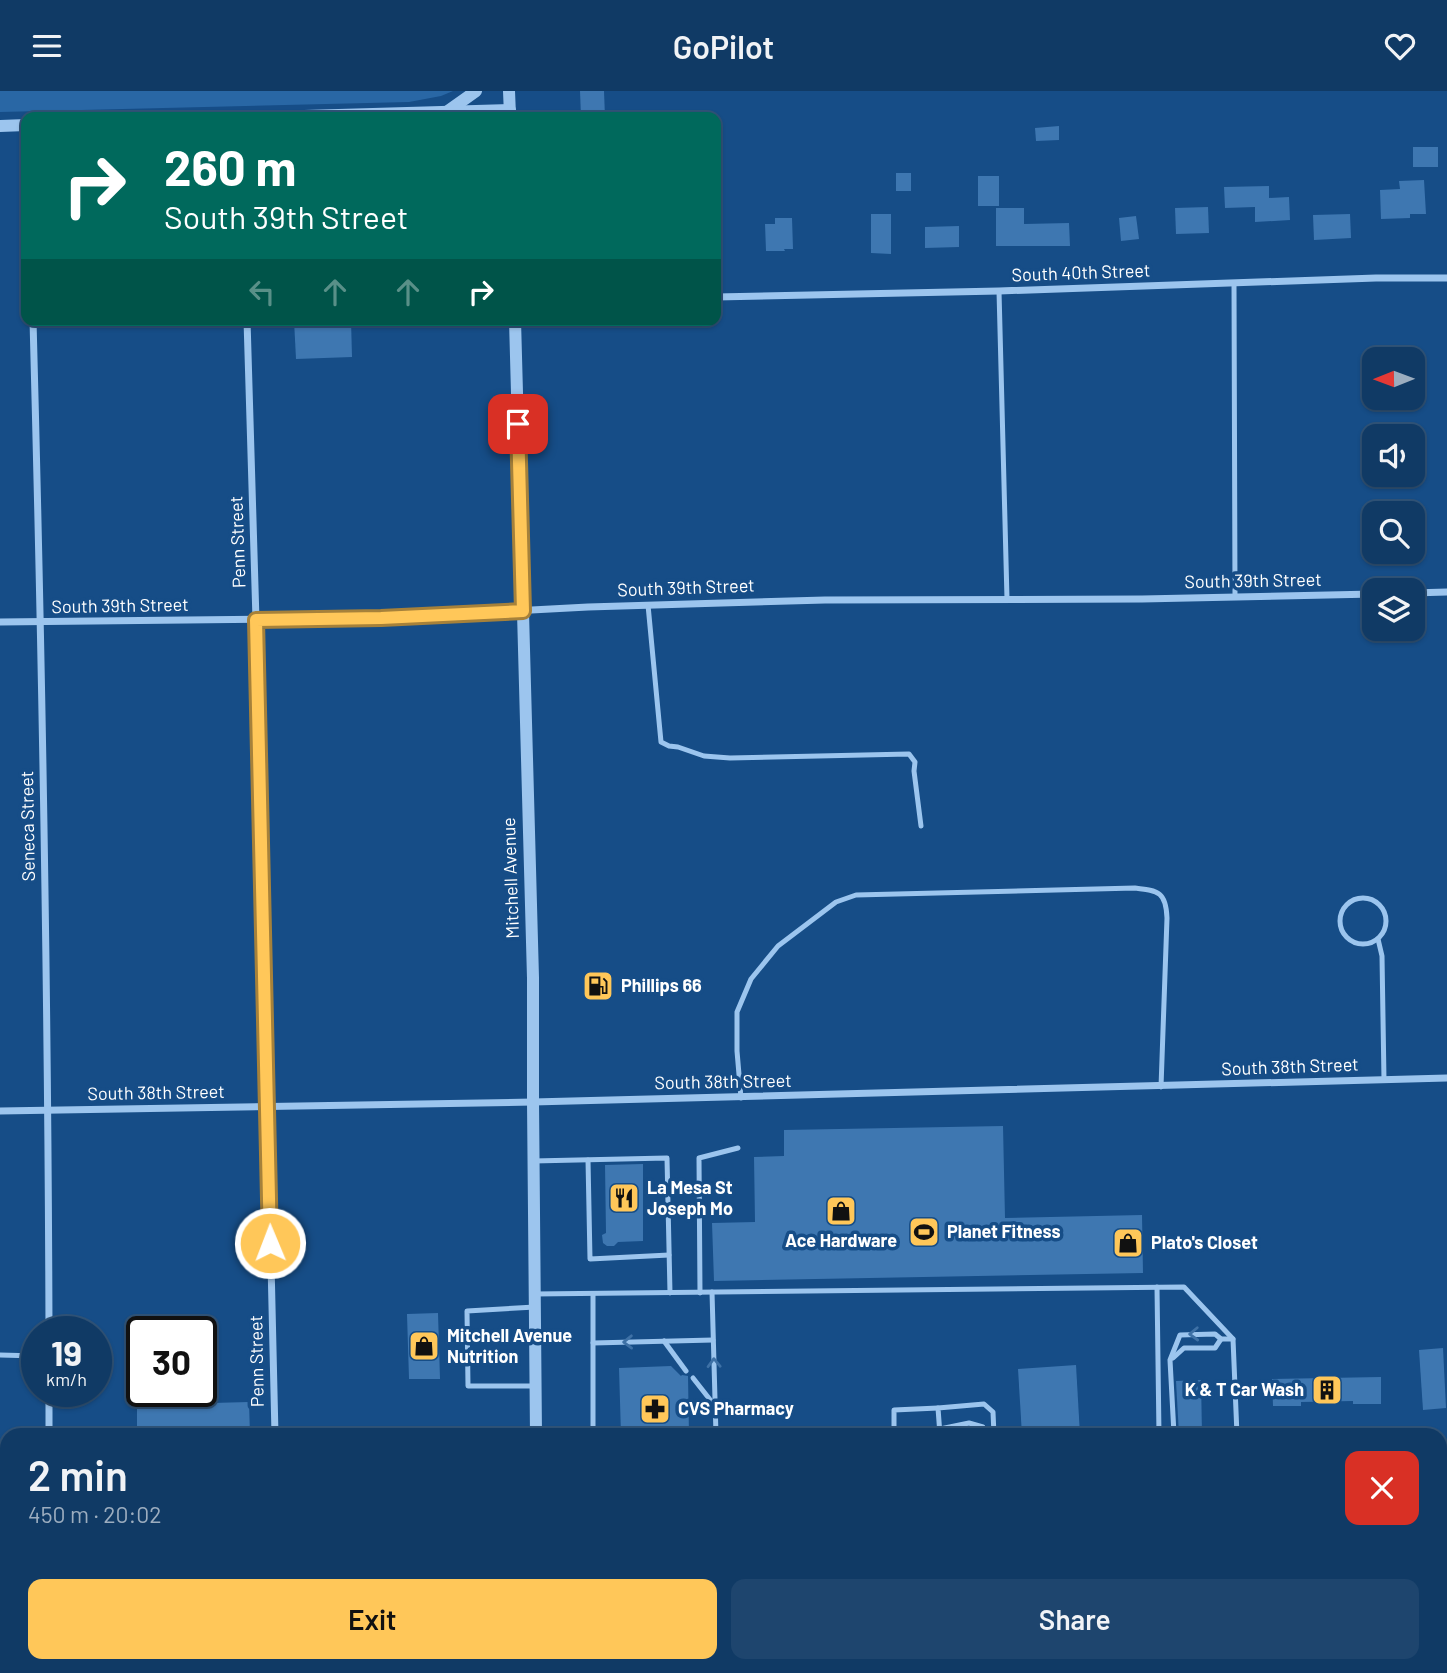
<!DOCTYPE html>
<meta charset="utf-8">
<style>
:root{--surface:#103a65;--page:#1e456e;--text:#f1f3f6;--muted:#9cadbf;--line:#305479;--accent:#ffc759}
body{margin:0;font-family:Barlow,sans-serif;background:var(--page);color:var(--text);height:100vh;display:flex;flex-direction:column;font-size:26px;white-space:nowrap}
*{box-sizing:border-box;margin:0}
p{font-size:23px;color:var(--muted)}
.icon{flex:none;width:38px;height:38px;fill:none;stroke:currentColor;stroke-width:2;stroke-linecap:round;stroke-linejoin:round}
.map{position:relative;flex:1;overflow:hidden}
.drawer{position:absolute;left:0px;top:1337px;width:1447px;height:245px;display:flex;flex-direction:column;background:var(--surface);border-radius:21px 21px 0 0;box-shadow:0 2px 5px #0004,0 0 0 2px var(--line)}
.drawer>*{flex:none}
.guide{position:absolute;left:21px;top:21px;width:700px;height:214px;border-radius:14px;box-shadow:0 2px 5px #0004,0 0 0 2px var(--line);background:#00695c;color:#fff;overflow:hidden}
.needle{width:46px;rotate:269deg}
.controls{position:absolute;left:1362px;top:256px;display:grid;gap:14px}
.controls a{display:grid;place-items:center;width:63px;height:63px;border-radius:14px;background:var(--surface);box-shadow:0 2px 5px #0004,0 0 0 2px var(--line);font-size:35px}
.speed{position:absolute;left:21px;top:1225px;display:flex;gap:14px;font-size:35px;font-weight:700;text-align:center}
.speed>*{display:grid;place-content:center;width:91px;height:91px;border-radius:50%;background:var(--surface);box-shadow:0 2px 5px #0004,0 0 0 2px var(--line);line-height:1}
.speed small{font-size:18px;font-weight:400}
.speed .limit{border:4px solid #111;border-radius:10px;background:#fff;color:#111}
.pin{position:absolute;display:grid;place-items:center;width:60px;height:60px;color:#fff;margin:-30px;border-radius:14px;box-shadow:0 4px 10px #0006}
.me{position:absolute;width:77px;margin:-38px;rotate:359deg;stroke-linejoin:round;filter:drop-shadow(0 0 5px #0008)}
.turn{display:flex;align-items:center;gap:24px;height:147px;padding:0 28px;font-size:32px}
.turn .icon{width:91px;height:91px;stroke-width:2.5}
.turn b{display:block;font-size:49px;line-height:60px}
.lanes{display:flex;align-items:center;height:66px;padding:0 28px;background:#0003;justify-content:center;gap:35px;direction:ltr}
.lanes .off{opacity:.35}
.round{display:grid;place-items:center;flex:none;width:74px;height:74px;border-radius:14px;background:var(--page)}
.overview{display:flex;align-items:center;justify-content:space-between;height:119px;padding:0 28px}
h1{font-size:42px;font-weight:600;line-height:52px}
.cta{display:flex;gap:14px;margin-top:auto;padding:14px 28px}
.cta a{flex:1;height:80px;border-radius:14px;background:var(--accent);color:#111;font-size:28px;font-weight:600;line-height:80px;text-align:center}
.cta a+a{background:var(--page);color:var(--text)}
header{display:flex;justify-content:space-between;align-items:center;height:91px;padding:0 28px;background:var(--surface);font-size:32px;font-weight:600}
.map>svg:first-child{display:block}
</style>
<header><svg class="icon" aria-label="menu" viewBox="0 0 24 24"><path d="M4 6h16M4 12h16M4 18h16"/></svg>GoPilot<svg class="icon" aria-label="heart" viewBox="0 0 24 24"><path d="M12 20l-8-8c-3-5 5-10 8-4 3-6 11-1 8 4z"/></svg></header>
<div class="map">
<svg width="1447" height="1582" viewBox="0 0 1447 1582">
<rect width="100%" height="100%" fill="#164d87"/>
<path fill="#2967a5" d="M 0,0 L 453,0 L 441,5 L 409,11 L 0,21 Z"/>
<g fill="#3e77b1">
<path d="M 580,0 L 604,0 L 605,26 L 581,26 Z"/>
<path d="M 1059,35 L 1059,49 L 1036,50 L 1035,37 Z"/>
<rect x="1413" y="56" width="25" height="20"/>
<rect x="896" y="82" width="15" height="18"/>
<rect x="978" y="85" width="21" height="30"/>
<path d="M 1424,89 L 1426,123 L 1410,123 L 1410,127 L 1381,128 L 1380,99 L 1400,98 L 1399,90 Z"/>
<path d="M 1269,95 L 1269,107 L 1289,106 L 1290,129 L 1255,131 L 1255,116 L 1225,117 L 1224,96 Z"/>
<path d="M 1208,116 L 1209,142 L 1176,143 L 1175,117 Z"/>
<path d="M 996,117 L 1024,117 L 1024,133 L 1069,132 L 1070,155 L 996,155 Z"/>
<path d="M 871,123 L 891,123 L 891,163 L 871,162 Z"/>
<path d="M 1350,123 L 1351,147 L 1314,149 L 1313,124 Z"/>
<path d="M 1136,125 L 1139,148 L 1121,150 L 1119,127 Z"/>
<path d="M 775,127 L 792,127 L 793,158 L 784,158 L 785,160 L 766,160 L 765,133 L 775,133 Z"/>
<path d="M 959,135 L 959,156 L 925,157 L 925,136 Z"/>
<path d="M 294,229 L 351,229 L 352,266 L 296,268 Z"/>
<path d="M 1003,1035 L 1005,1127 L 1142,1124 L 1143,1182 L 714,1190 L 712,1132 L 755,1131 L 754,1066 L 784,1065 L 784,1039 Z"/>
<path d="M 643,1073 L 643,1150 L 618,1151 L 614,1155 L 607,1155 L 603,1152 L 602,1144 L 606,1142 L 605,1074 Z"/>
<path d="M 438,1222 L 440,1288 L 409,1288 L 407,1223 Z"/>
<path d="M 1443,1257 L 1446,1317 L 1423,1319 L 1419,1259 Z"/>
<path d="M 1076,1274 L 1080,1344 L 1022,1344 L 1018,1278 Z"/>
<path d="M 671,1275 L 681,1285 L 682,1284 L 688,1285 L 689,1344 L 621,1344 L 619,1277 Z"/>
<path d="M 1381,1286 L 1381,1313 L 1353,1313 L 1353,1310 L 1301,1311 L 1301,1315 L 1273,1315 L 1272,1288 Z"/>
<path d="M 1201,1289 L 1202,1344 L 1179,1344 L 1176,1290 Z"/>
<path d="M 249,1311 L 250,1344 L 137,1344 L 137,1314 Z"/>
</g>
<g fill="none" stroke-linecap="round" stroke-linejoin="round">
<g stroke="#9cc5ee" stroke-width="5">
<path d="M 1234,192 L 1235,506"/>
<path d="M 999,200 L 1007,508"/>
<path d="M 648,514 L 661,651 L 669,655 L 678,656 L 704,665 L 730,667 L 909,663 L 915,671 L 914,680 L 921,735"/>
<circle cx="1363" cy="830" r="23"/>
<path d="M 1378,848 L 1382,865 L 1384,989"/>
<path d="M 741,1007 L 737,960 L 737,921 L 751,888 L 778,855 L 836,811 L 856,804 L 1135,797 C 1159,800 1166,801 1167,827 L 1161,996"/>
<path d="M 588,1069 L 590,1168 L 669,1164"/>
<path d="M 533,1070 L 667,1067 L 670,1202"/>
<path d="M 1157,1196 L 1159,1344"/>
<path d="M 712,1201 L 716,1344"/>
<path d="M 700,1202 L 699,1067 L 738,1057"/>
<path d="M 534,1203 L 1184,1196 L 1233,1248 L 1237,1344"/>
<path d="M 593,1203 L 593,1344"/>
<path d="M 535,1216 L 467,1220 L 468,1295 L 535,1295"/>
<path d="M 664,1250 L 686,1280"/>
<path d="M 593,1252 L 713,1249"/>
<path d="M 0,1264 L 37,1265"/>
<path d="M 1173,1267 L 1184,1257 L 1215,1257 L 1221,1248"/>
<path d="M 693,1287 L 715,1315"/>
<path d="M 940,1338 L 969,1332 L 983,1336 L 985,1344"/>
<path d="M 894,1344 L 894,1319 L 938,1317"/>
<path d="M 940,1344 L 938,1317 L 984,1313 L 993,1321 L 994,1344"/>
<path d="M 1172,1344 L 1174,1343 L 1170,1269 L 1180,1244 L 1215,1243 L 1221,1248 L 1233,1248"/>
<path d="M 6,1436 L 6,1424"/>
<path d="M 5,1470 L 6,1453"/>
<path d="M 795,1575 L 795,1582"/>
<path d="M 878,1575 L 880,1582"/>
<path d="M 161,1582 L 161,1575"/>
<path d="M 904,1582 L 938,1578 L 938,1575"/>
</g>
<g stroke="#9cc5ee" stroke-width="7">
<path d="M 716,206 L 999,200 L 1376,187 L 1447,187"/>
<path d="M 33,229 C 42,566 48,904 49,1241"/>
<path d="M 247,229 L 256,529 L 275,1344"/>
<path d="M 1412,502 L 1447,501"/>
<path d="M 0,531 L 381,527 L 588,516 L 825,509 L 1142,508 L 1374,503"/>
<path d="M 0,1020 L 533,1011 L 1447,987"/>
<path d="M 49,1300 L 49,1344"/>
<path d="M 1440,1475 L 1447,1475"/>
<path d="M 53,1575 L 53,1582"/>
<path d="M 280,1575 L 281,1582"/>
<path d="M 1037,1575 L 1037,1582"/>
<path d="M 1276,1575 L 1276,1582"/>
</g>
<g stroke="#9cc5ee" stroke-width="12">
<path d="M 509,0 L 510,24"/>
<path d="M 448,20 L 476,0"/>
<path d="M 270,26 L 510,19"/>
<path d="M 0,35 L 26,34"/>
<path d="M 515,229 L 533,887 L 533,1011 L 536,1344"/>
</g>
<path stroke="#c9e1fa" stroke-width="14" d="M 539,1575 L 539,1582"/>
<g stroke="#e3efff" stroke-width="18">
<path d="M 1440,1378 L 1447,1377"/>
<path d="M 0,1506 L 7,1506"/>
<path d="M 525,1575 L 528,1582"/>
<path d="M 551,1582 L 554,1575"/>
</g>
</g>
<defs><path id="oneway-chevron" d="M-2-3.5L2.5 0L-2 3.5" fill="none" stroke-width="1.6" stroke-linecap="round" stroke-linejoin="round" transform="scale(1.75)"/></defs>
<g stroke="#3e71a6">
<use href="#oneway-chevron" transform="translate(1194 1243) rotate(178)"/>
<use href="#oneway-chevron" transform="translate(628 1251) rotate(179)"/>
<use href="#oneway-chevron" transform="translate(714 1272) rotate(-92)"/>
</g>
<g fill="none" stroke-linecap="round" stroke-linejoin="round">
<g stroke="#a6813a" stroke-width="18">
<path id="route" d="M 270,1152 L 256,529 L 381,527 L 523,520 L 518,333"/>
</g>
<use href="#route" stroke="#ffc759" stroke-width="12"/>
</g>
<defs>
<g id="fuel-square" transform="scale(1.575)"><rect x="-9" y="-9" width="18" height="18" rx="4" fill="#ffc759" stroke="#164d87"/><path d="M-5.5-6h7V0h2V4h1.3V-2.5L3-4.5l.8-.8L6-3V5H2.5V1h-1V6h-7ZM-4.2-4.7v3.2H.2V-4.7Z" fill="#111"/></g>
<g id="restaurant-square" transform="scale(1.575)"><rect x="-9" y="-9" width="18" height="18" rx="4" fill="#ffc759" stroke="#164d87"/><path d="M-5-6h1v4h1v-4h1v4h1v-4h1v5L-1.5 .5V6h-2V.5L-5-1ZM5-6V6H3V1.5H1.5Q1.5-4 5-6Z" fill="#111"/></g>
<g id="shop-square" transform="scale(1.575)"><rect x="-9" y="-9" width="18" height="18" rx="4" fill="#ffc759" stroke="#164d87"/><path d="M-5-2.5h2.3a2.7 3.5 0 0 1 5.4 0H5L5.5 6h-11ZM-1.5-2.5h3a1.5 2.3 0 0 0-3 0Z" fill="#111"/></g>
<g id="stadium-square" transform="scale(1.575)"><rect x="-9" y="-9" width="18" height="18" rx="4" fill="#ffc759" stroke="#164d87"/><path d="M0-5a6.5 5 0 1 0 0 10a6.5 5 0 1 0 0-10ZM-3.5-1.8h7v3.6h-7Z" fill="#111"/></g>
<g id="building-square" transform="scale(1.575)"><rect x="-9" y="-9" width="18" height="18" rx="4" fill="#ffc759" stroke="#164d87"/><path d="M-4-6H4V6H1V3H-1V6H-4ZM-2.5-4.3h1.7v1.8h-1.7ZM.8-4.3h1.7v1.8H.8ZM-2.5-1h1.7V.8h-1.7ZM.8-1h1.7V.8H.8Z" fill="#111"/></g>
<g id="pharmacy-square" transform="scale(1.575)"><rect x="-9" y="-9" width="18" height="18" rx="4" fill="#ffc759" stroke="#164d87"/><path d="M-2-6h4v4h4v4h-4v4h-4v-4h-4v-4h4Z" fill="#111"/></g>
</defs>
<g fill-rule="evenodd">
<use href="#fuel-square" x="598" y="895"/>
<use href="#restaurant-square" x="624" y="1107"/>
<use href="#shop-square" x="841" y="1120"/>
<use href="#stadium-square" x="924" y="1141"/>
<use href="#shop-square" x="1128" y="1152"/>
<use href="#shop-square" x="424" y="1255"/>
<use href="#building-square" x="1327" y="1299"/>
<use href="#pharmacy-square" x="655" y="1318"/>
</g>
<g text-anchor="middle" stroke-width="7" stroke-linejoin="round" paint-order="stroke">
<g font-size="18" fill="#fff" stroke="#164d87">
<text transform="translate(1081 182) rotate(-2)" y="6">South 40th Street</text>
<text transform="translate(238 451) rotate(-92)" y="6">Penn Street</text>
<text transform="translate(1253 490) rotate(-1)" y="6">South 39th Street</text>
<text transform="translate(686 497) rotate(-2)" y="6">South 39th Street</text>
<text transform="translate(120 515) rotate(-1)" y="6">South 39th Street</text>
<text transform="translate(28 735) rotate(-91)" y="6">Seneca Street</text>
<text transform="translate(511 787) rotate(-92)" y="6">Mitchell Avenue</text>
<text transform="translate(1290 976) rotate(-2)" y="6">South 38th Street</text>
<text transform="translate(723 991) rotate(-1)" y="6">South 38th Street</text>
<text transform="translate(156 1002) rotate(-1)" y="6">South 38th Street</text>
<text transform="translate(257 1270) rotate(-91)" y="6">Penn Street</text>
</g>
<g font-size="18" font-weight="bold" fill="#fff" stroke="#164d87" text-anchor="start">
<text x="621" y="901">Phillips 66</text>
<text x="647" y="1103">La Mesa St<tspan x="647" dy="21">Joseph Mo</tspan></text>
<text x="947" y="1147">Planet Fitness</text>
<text x="841" y="1156" text-anchor="middle">Ace Hardware</text>
<text x="1151" y="1158">Plato's Closet</text>
<text x="447" y="1251">Mitchell Avenue<tspan x="447" dy="21">Nutrition</tspan></text>
<text x="1304" y="1305" text-anchor="end">K &amp; T Car Wash</text>
<text x="678" y="1324">CVS Pharmacy</text>
</g>
</g>
</svg>
<div class="controls">
<a><svg class="needle" viewBox="-14 -14 28 28"><path d="M0-13l5 13h-10z" fill="#e53935"/><path d="M0 13l5-13h-10z" fill="#9cadbf"/></svg></a>
<a><svg class="icon" aria-label="sound" viewBox="0 0 24 24"><path d="M4 9h4l5-4v14l-5-4H4zM17 9q2 3 0 6"/></svg></a>
<a><svg class="icon" aria-label="search" viewBox="0 0 24 24"><circle cx="10" cy="10" r="6"/><path d="M15 15l6 6"/></svg></a>
<a><svg class="icon" aria-label="layers" viewBox="0 0 24 24"><path d="M12 4l9 5-9 5-9-5zM3 14l9 5 9-5"/></svg></a>
</div>
<div class="speed"><div>19<small>km/h</small></div><div class="limit">30</div></div>
<div class="pin" style="left:518px;top:333px;background:#d93025"><svg class="icon" aria-label="arrive" viewBox="0 0 24 24"><path d="M6 21V4h12l-3 4 3 4H6"/></svg></div>
<svg class="me" style="left:270px;top:1152px" viewBox="-20 -20 40 40"><circle r="17" fill="#ffc759" stroke="#fff" stroke-width="3"/><path d="M0-11L8 9 0 5-8 9z" fill="#fff"/></svg>
<div class="guide">
<div class="turn"><svg class="icon" aria-label="right" viewBox="0 0 24 24"><path d="M7 20v-9h11M14 6l5 5-5 5"/></svg><div><b>260 m</b>South 39th Street</div></div>
<div class="lanes"><svg class="icon off" aria-label="left" viewBox="0 0 24 24"><path d="M17 20v-9H6M10 6l-5 5 5 5"/></svg><svg class="icon off" aria-label="ahead" viewBox="0 0 24 24"><path d="M12 20V5M6 11l6-6 6 6"/></svg><svg class="icon off" aria-label="ahead" viewBox="0 0 24 24"><path d="M12 20V5M6 11l6-6 6 6"/></svg><svg class="icon" aria-label="right" viewBox="0 0 24 24"><path d="M7 20v-9h11M14 6l5 5-5 5"/></svg></div>
</div>
<section class="drawer">
<div class="overview"><div><h1>2 min</h1><p>450 m · 20:02</p></div><a class="round" style="background:#d93025;color:#fff"><svg class="icon" aria-label="close" viewBox="0 0 24 24"><path d="M6 6l12 12M18 6L6 18"/></svg></a></div>
<div class="cta"><a>Exit</a><a>Share</a></div>
</section>
</div>
